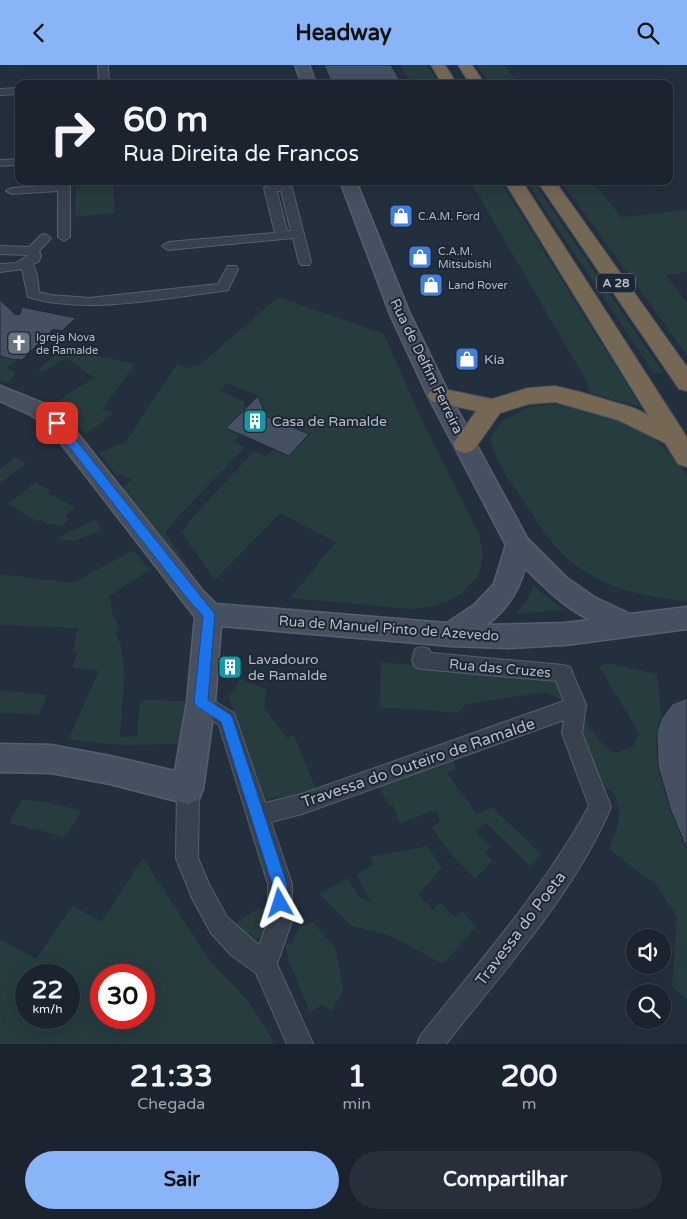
<!DOCTYPE html>
<html lang="pt">
<style>
:root{--surface:#1b232e;--page:#282f3a;--text:#f1f3f6;--muted:#a0a4aa;--line:#39404a;--accent:#8ab4f8}
body{margin:0;font-family:"Varela Round",sans-serif;background:var(--page);color:var(--text);height:100vh;display:flex;flex-direction:column;font-size:19px;white-space:nowrap}
*{box-sizing:border-box;margin:0}
p{font-size:16px;color:var(--muted)}
.icon{flex:none;width:28px;height:28px;fill:none;stroke:currentColor;stroke-width:2;stroke-linecap:round;stroke-linejoin:round}
.map{position:relative;height:979px;overflow:hidden}
.details{display:flex;flex-direction:column;background:var(--surface);flex:1}
.details>*{flex:none}
.banner{position:absolute;left:15px;top:15px;width:658px;height:105px;border-radius:10px;box-shadow:0 5px 20px #0002,0 0 0 1px var(--line);background:#1b232e;color:var(--text);overflow:hidden}
.fabs{position:absolute;left:626px;top:864px;display:grid;gap:10px}
.fabs a{display:grid;place-items:center;width:45px;height:45px;border-radius:50%;background:var(--surface);box-shadow:0 5px 20px #0002,0 0 0 1px var(--line);font-size:25px}
.speed{position:absolute;left:15px;top:899px;display:flex;gap:10px;font-size:25px;font-weight:700;text-align:center}
.speed>*{display:grid;place-content:center;width:65px;height:65px;border-radius:50%;background:var(--surface);box-shadow:0 5px 20px #0002,0 0 0 1px var(--line);line-height:1}
.speed small{font-size:12px;font-weight:400}
.speed .limit{border:8px solid #d22;background:#fff;color:#111}
.pin{position:absolute;display:grid;place-items:center;width:42px;height:42px;color:#fff;margin:-21px;border-radius:10px;box-shadow:0 2px 8px #0006}
.me{position:absolute;width:55px;margin:-28px;rotate:354deg;stroke-linejoin:round;filter:drop-shadow(0 0 4px #0008)}
.turn{display:flex;align-items:center;gap:18px;height:105px;padding:0 25px;font-size:22px}
.turn .icon{width:65px;height:65px;stroke-width:2.5}
.turn b{display:block;font-size:35px;line-height:42px}
.eta{display:flex;justify-content:space-evenly;align-items:center;height:85px;text-align:center}
.eta b{font-size:30px;font-weight:700;line-height:35px}
.cta{display:flex;gap:10px;margin-top:auto;padding:10px 25px}
.cta a{flex:1;height:58px;border-radius:30px;background:var(--accent);color:#111;font-size:20px;font-weight:700;line-height:58px;text-align:center}
.cta a+a{background:var(--page);color:var(--text)}
header{display:flex;justify-content:space-between;align-items:center;height:65px;padding:0 25px;background:var(--accent);color:#111;font-size:22px;font-weight:700}
.map>svg:first-child{display:block}
</style>
<header><svg class="icon" aria-label="back" viewBox="0 0 24 24"><path d="M15 5l-7 7 7 7"/></svg>Headway<svg class="icon" aria-label="search" viewBox="0 0 24 24"><circle cx="10" cy="10" r="6"/><path d="M15 15l6 6"/></svg></header>
<div class="map">
<svg width="687" height="979" viewBox="0 0 687 979">
<rect width="100%" height="100%" fill="#242f3e"/>
<g fill="#263c3f" fill-rule="evenodd">
<path d="M 401,0 L 427,0 L 439,19 L 412,19 Z"/>
<path d="M 477,0 L 504,0 L 519,19 L 490,19 Z"/>
<path d="M 470,116 L 500,116 L 641,342 L 590,328 L 587,317 Z"/>
<path d="M 526,116 L 533,116 L 663,308 L 654,308 Z"/>
<path d="M 561,116 L 593,116 L 621,152 L 687,145 L 687,207 L 666,210 L 687,238 L 687,290 Z"/>
<path d="M 113,118 L 115,148 L 75,152 L 76,122 Z"/>
<path d="M 278,232 L 384,269 L 421,353 L 479,469 L 483,491 L 481,503 L 477,512 L 462,528 L 446,537 L 430,542 L 412,544 L 290,533 L 336,477 L 280,448 L 215,515 L 182,468 L 192,453 L 254,386 L 266,391 L 273,384 L 289,391 L 309,370 L 261,349 L 254,338 L 260,332 L 227,318 L 219,326 L 245,336 L 244,340 L 247,343 L 226,363 L 241,370 L 234,377 L 245,382 L 174,456 L 165,467 L 191,506 L 189,510 L 121,425 L 132,414 L 120,409 L 117,411 L 99,388 L 126,377 L 177,299 L 186,303 L 201,299 Z"/>
<path d="M 62,283 L 135,299 L 102,344 L 113,347 L 104,356 L 85,369 L 60,339 L 56,337 L 94,313 L 67,293 L 42,307 L 38,305 Z"/>
<path d="M 0,291 L 16,295 L 7,303 L 16,307 L 9,318 L 0,315 Z"/>
<path d="M 554,339 C 587,345 626,350 653,373 C 665,382 675,396 685,407 L 687,410 L 687,536 C 639,532 589,520 556,482 C 544,469 535,453 525,438 C 511,418 496,399 490,375 L 502,356 L 529,342 Z"/>
<path d="M 15,393 L 26,398 L 0,419 L 0,404 Z"/>
<path d="M 35,417 L 51,426 L 48,428 L 75,442 L 65,451 L 68,455 L 61,462 L 53,458 L 48,460 L 40,455 L 38,457 L 8,439 Z"/>
<path d="M 95,455 L 101,465 C 85,472 74,479 57,473 Z"/>
<path d="M 133,485 L 150,505 L 109,531 L 113,551 L 119,562 L 115,568 C 131,593 121,642 120,672 L 137,671 L 140,635 L 185,636 L 179,679 L 119,680 L 72,675 L 70,671 L 99,606 L 72,602 L 78,587 L 73,586 L 78,563 L 0,560 L 0,509 L 73,518 Z"/>
<path d="M 533,520 L 563,545 L 516,549 L 527,536 Z"/>
<path d="M 381,597 L 538,612 L 538,615 L 560,618 L 565,637 L 546,627 L 466,639 L 458,648 L 380,642 Z"/>
<path d="M 608,598 L 657,609 L 671,746 L 687,784 L 687,935 L 672,921 L 677,851 L 656,820 L 609,784 L 618,760 L 619,743 L 614,728 L 604,720 L 581,665 L 585,657 L 603,680 L 615,688 L 633,682 L 639,668 L 599,601 Z"/>
<path d="M 240,614 L 267,624 L 264,643 L 287,673 L 294,670 L 317,727 L 261,735 L 229,632 Z"/>
<path d="M 0,625 L 47,630 L 39,650 L 0,648 Z"/>
<path d="M 451,692 L 457,703 L 447,708 L 477,749 L 492,742 L 541,789 L 531,802 L 486,758 L 475,766 L 490,782 L 485,788 L 493,796 L 475,813 L 449,787 L 432,763 L 440,757 L 436,745 L 400,758 L 393,740 L 389,741 L 378,719 Z"/>
<path d="M 22,734 L 46,737 L 81,746 L 66,772 L 9,758 Z"/>
<path d="M 427,781 L 442,802 L 418,830 L 433,845 L 440,837 L 455,853 L 462,846 L 476,862 L 443,899 L 391,871 L 352,861 L 320,829 L 348,813 L 357,830 L 371,837 L 356,809 L 374,800 L 370,792 Z"/>
<path d="M 143,793 L 211,897 L 249,937 L 275,979 L 0,979 L 0,874 L 36,894 L 73,841 L 101,857 ZM 26,910 L 69,910 L 69,952 L 26,952 ZM 101,910 L 144,910 L 144,952 L 101,952 Z"/>
<path d="M 272,840 L 267,864 L 257,874 L 235,859 L 254,846 Z"/>
<path d="M 313,857 L 336,884 L 343,924 L 332,946 L 322,940 L 310,947 L 288,894 L 286,879 L 292,878 L 299,861 Z"/>
</g>
<g fill="#455162" stroke="#1f2835">
<path d="M 324,0 L 391,0 L 402,19 L 332,19 Z"/>
<path d="M 0,235 L 16,250 L 20,249 L 22,242 L 76,253 L 62,266 L 53,264 L 22,295 L 11,294 L 0,291 Z"/>
<path d="M 258,331 L 266,351 L 309,369 L 289,391 L 226,363 Z"/>
<path d="M 687,633 L 687,784 L 671,746 L 658,701 L 657,667 L 661,654 L 672,639 Z"/>
</g>
<g fill="none" stroke-linecap="round" stroke-linejoin="round">
<g stroke="#565f6c" stroke-width="2">
<g id="street">
<path d="M 98,0 L 108,0 L 109,19 L 99,19 Z"/>
<path d="M 19,23 L 19,29 L 0,30 L 0,24 Z"/>
<path d="M 19,94 L 19,100 L 0,101 L 0,95 Z"/>
<path d="M 64,119 L 70,122 L 70,172 L 64,176 L 58,172 L 58,126 L 12,129 L 6,126 L 12,123 Z"/>
<path d="M 270,120 L 286,120 L 292,123 L 311,197 L 309,200 L 301,200 L 299,197 L 293,173 L 168,185 L 162,181 L 168,177 L 275,168 L 264,123 ZM 277,126 L 281,126 L 291,166 L 287,166 Z"/>
<path d="M 45,169 L 51,173 L 39,186 L 41,190 L 39,196 L 33,199 L 37,210 L 39,227 L 50,230 L 89,233 L 218,219 L 228,201 L 236,201 L 238,204 L 228,225 L 223,226 C 163,233 86,250 28,232 L 22,204 L 0,207 L 0,199 L 16,198 L 29,190 L 0,189 L 0,181 L 29,182 L 41,170 Z"/>
<path d="M 422,582 L 429,584 L 431,588 L 563,600 L 570,602 L 586,640 L 582,668 L 611,742 C 574,829 504,905 446,979 L 417,979 L 421,970 C 480,896 543,825 589,741 L 562,668 L 564,655 L 302,749 L 271,757 L 292,819 L 292,856 L 277,899 L 313,979 L 287,979 L 256,908 L 231,890 L 211,868 L 193,835 L 176,793 L 177,724 L 180,717 L 188,714 L 196,717 L 199,724 L 198,793 L 209,819 L 227,852 L 259,880 L 268,856 L 268,819 L 219,660 L 194,643 L 191,637 L 194,631 L 201,628 L 234,648 L 265,738 L 302,729 L 564,636 L 556,616 L 422,604 L 415,602 L 412,596 L 415,584 Z"/>
</g>
</g>
<g stroke="#565f6c" stroke-width="3">
<g id="secondary">
<path d="M 295,0 L 309,0 L 316,19 L 302,19 Z"/>
<path d="M 340,116 L 356,116 L 410,249 L 450,331 L 527,473 L 567,513 L 594,532 L 630,549 L 687,542 L 687,564 L 565,580 L 508,583 L 451,581 L 221,561 L 215,637 L 203,724 L 199,734 L 188,739 L 110,719 L 51,708 L 0,707 L 0,679 L 51,680 L 110,691 L 175,706 L 187,637 L 195,552 L 46,359 L 29,349 L 0,336 L 0,321 L 45,339 L 62,349 L 203,526 L 216,539 L 447,558 L 474,540 L 494,519 L 506,480 L 428,331 L 390,249 ZM 525,503 C 545,523 564,542 590,555 L 565,558 L 487,560 C 506,545 519,527 525,503 Z"/>
</g>
</g>
<g stroke="#434c59" stroke-width="2">
<g id="highway">
<path d="M 431,0 L 445,0 L 457,19 L 442,19 Z"/>
<path d="M 458,0 L 472,0 L 485,19 L 470,19 Z"/>
<path d="M 504,116 L 522,116 L 683,366 L 687,373 L 687,402 L 678,399 L 665,378 L 618,355 L 555,337 L 529,339 L 500,348 L 474,385 L 465,388 L 456,385 L 453,379 L 476,346 L 431,336 L 427,331 L 431,326 L 439,323 L 492,334 L 528,323 L 555,321 L 580,327 L 634,343 L 648,350 Z"/>
<path d="M 537,116 L 555,116 L 687,302 L 687,326 L 679,324 Z"/>
</g>
</g>
<use href="#street" fill="#38414e" fill-rule="evenodd"/>
<use href="#secondary" fill="#465061" fill-rule="evenodd"/>
<use href="#highway" fill="#746855" fill-rule="evenodd"/>
</g>
<path fill="#1a73e8" stroke="#114b97" d="M 57,355 L 61,356 L 215,549 L 208,635 L 231,650 L 233,654 L 287,819 L 288,838 L 285,843 L 280,845 L 275,843 L 272,838 L 272,819 L 221,657 L 196,641 L 194,637 L 203,551 L 190,537 L 53,361 L 53,356 Z"/>
<defs>
<g id="shop-square" transform="scale(1.25)"><rect x="-9" y="-9" width="18" height="18" rx="4" fill="#3f7fe0" stroke="#1d2633"/><path d="M-5-2.5h2.3a2.7 3.5 0 0 1 5.4 0H5L5.5 6h-11ZM-1.5-2.5h3a1.5 2.3 0 0 0-3 0Z" fill="#fff"/></g>
<g id="church-square" transform="scale(1.25)"><rect x="-9" y="-9" width="18" height="18" rx="4" fill="#6b7280" stroke="#1d2633"/><path d="M-1.2-6h2.4v3.5h3.3v2.4h-3.3V6h-2.4V-.1h-3.3v-2.4h3.3Z" fill="#fff"/></g>
<g id="building-square" transform="scale(1.25)"><rect x="-9" y="-9" width="18" height="18" rx="4" fill="#0f9aa8" stroke="#1d2633"/><path d="M-4-6H4V6H1V3H-1V6H-4ZM-2.5-4.3h1.7v1.8h-1.7ZM.8-4.3h1.7v1.8H.8ZM-2.5-1h1.7V.8h-1.7ZM.8-1h1.7V.8H.8Z" fill="#fff"/></g>
</defs>
<g fill-rule="evenodd">
<use href="#shop-square" x="401" y="151"/>
<use href="#shop-square" x="420" y="192"/>
<use href="#shop-square" x="431" y="220"/>
<use href="#church-square" x="19" y="278"/>
<use href="#shop-square" x="467" y="294"/>
<use href="#building-square" x="255" y="356"/>
<use href="#building-square" x="230" y="602"/>
</g>
<g text-anchor="middle" stroke-width="4" stroke-linejoin="round" paint-order="stroke">
<g font-size="11" fill="#b4bcc9" stroke="#1d2633" text-anchor="start">
<text x="418" y="155">C.A.M. Ford</text>
<text x="438" y="190">C.A.M.<tspan x="438" dy="13">Mitsubishi</tspan></text>
<text x="448" y="224">Land Rover</text>
<text x="36" y="276">Igreja Nova<tspan x="36" dy="13">de Ramalde</tspan></text>
</g>
<rect fill="#1d2633" stroke="#878f9c" stroke-width="1" x="597" y="208.5" width="38" height="19" rx="4"/>
<g font-size="12" font-weight="bold" fill="#b4bcc9">
<text x="616" y="222">A 28</text>
</g>
<g font-size="14" fill="#b4bcc9" stroke="#1d2633" text-anchor="start">
<text x="484" y="299">Kia</text>
<text x="272" y="361">Casa de Ramalde</text>
<text x="248" y="599">Lavadouro<tspan x="248" dy="16">de Ramalde</tspan></text>
</g>
<g font-size="14" fill="#b4bcc9" stroke="#1d2633">
<text transform="translate(427 301) rotate(64)" y="5">Rua de Delfim Ferreira</text>
<text transform="translate(389 563) rotate(4)" y="5">Rua de Manuel Pinto de Azevedo</text>
<text transform="translate(500 603) rotate(5)" y="5">Rua das Cruzes</text>
</g>
<g font-size="16" fill="#b4bcc9" stroke="#1d2633">
<text transform="translate(418 697) rotate(-19)" y="6">Travessa do Outeiro de Ramalde</text>
<text transform="translate(520 863) rotate(-53)" y="6">Travessa do Poeta</text>
</g>
</g>
</svg>
<div class="fabs">
<a><svg class="icon" aria-label="sound" viewBox="0 0 24 24"><path d="M4 9h4l5-4v14l-5-4H4zM17 9q2 3 0 6"/></svg></a>
<a><svg class="icon" aria-label="search" viewBox="0 0 24 24"><circle cx="10" cy="10" r="6"/><path d="M15 15l6 6"/></svg></a>
</div>
<div class="speed"><div>22<small>km/h</small></div><div class="limit">30</div></div>
<div class="pin" style="left:57px;top:358px;background:#d93025"><svg class="icon" aria-label="arrive" viewBox="0 0 24 24"><path d="M6 21V4h12l-3 4 3 4H6"/></svg></div>
<svg class="me" style="left:280px;top:838px" viewBox="-20 -20 40 40"><path d="M0-17L14 15 0 8-14 15z" fill="#1a73e8" stroke="#fff" stroke-width="4"/></svg>
<div class="banner">
<div class="turn"><svg class="icon" aria-label="right" viewBox="0 0 24 24"><path d="M7 20v-9h11M14 6l5 5-5 5"/></svg><div><b>60 m</b>Rua Direita de Francos</div></div>
</div>
</div>
<section class="details">
<div class="eta">
<div><b>21:33</b><p>Chegada</p></div>
<div><b>1</b><p>min</p></div>
<div><b>200</b><p>m</p></div>
</div>
<div class="cta"><a>Sair</a><a>Compartilhar</a></div>
</section>
